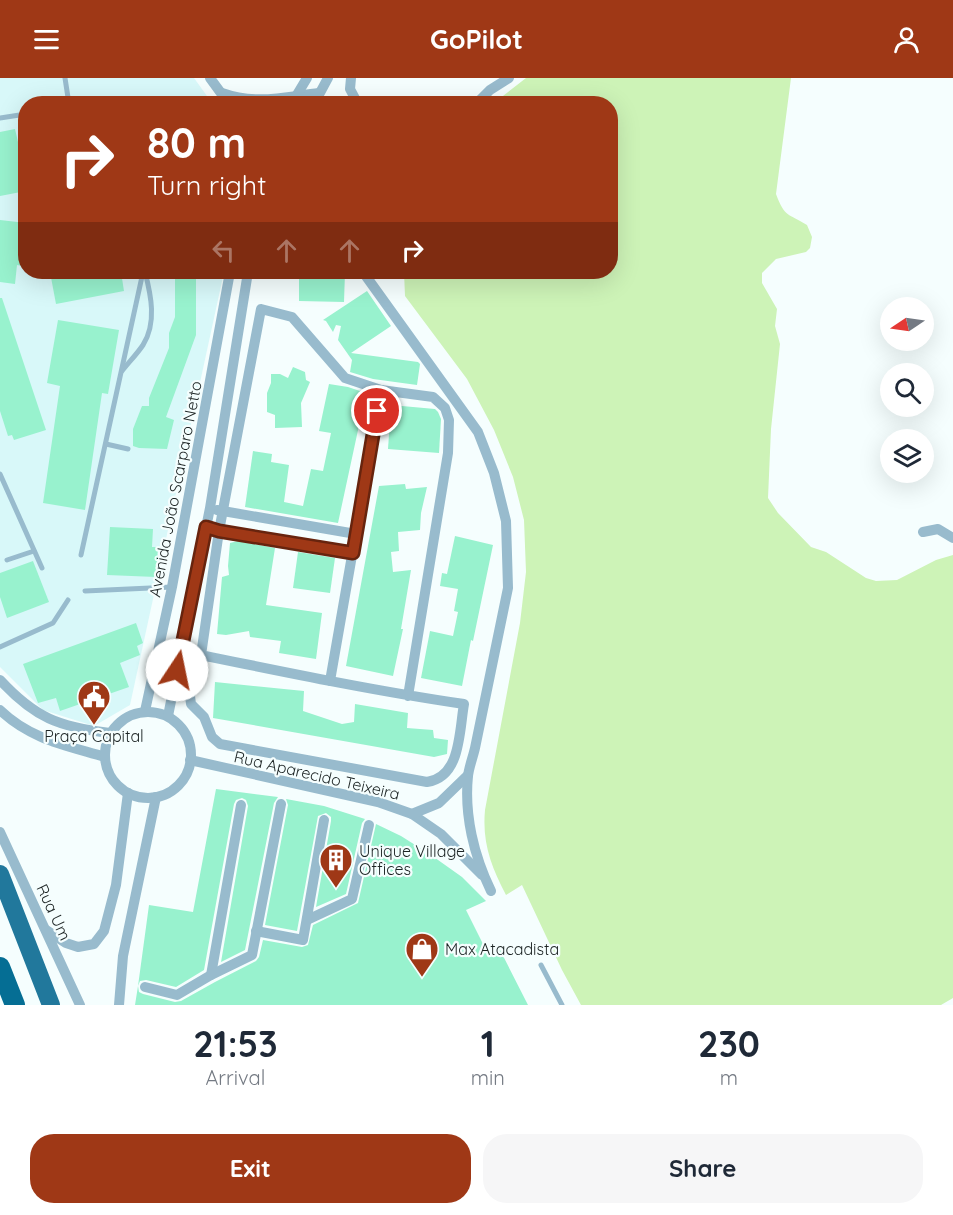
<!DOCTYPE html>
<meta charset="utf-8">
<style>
:root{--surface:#fff;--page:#f6f6f7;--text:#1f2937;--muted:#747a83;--accent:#9f3816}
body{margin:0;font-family:Quicksand,sans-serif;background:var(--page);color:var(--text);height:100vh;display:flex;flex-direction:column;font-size:22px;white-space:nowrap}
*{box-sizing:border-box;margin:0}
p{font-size:20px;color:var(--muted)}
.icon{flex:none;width:33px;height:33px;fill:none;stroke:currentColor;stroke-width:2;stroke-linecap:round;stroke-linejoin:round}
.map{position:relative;height:927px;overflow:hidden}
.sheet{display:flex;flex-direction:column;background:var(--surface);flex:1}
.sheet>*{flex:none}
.banner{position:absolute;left:18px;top:18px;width:600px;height:183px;border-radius:24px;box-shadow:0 6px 24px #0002;background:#9f3816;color:#fff;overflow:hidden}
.needle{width:39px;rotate:257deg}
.fabs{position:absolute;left:880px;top:219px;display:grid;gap:12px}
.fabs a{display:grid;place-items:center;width:54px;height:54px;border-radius:50%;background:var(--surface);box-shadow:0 6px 24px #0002;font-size:30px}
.pin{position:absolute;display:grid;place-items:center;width:51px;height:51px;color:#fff;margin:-26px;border:3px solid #fff;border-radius:50%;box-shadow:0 2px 6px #0007}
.me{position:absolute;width:66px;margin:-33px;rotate:11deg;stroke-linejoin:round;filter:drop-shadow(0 0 4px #0008)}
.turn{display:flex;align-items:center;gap:21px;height:126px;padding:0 30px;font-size:27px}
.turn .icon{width:78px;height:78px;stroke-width:2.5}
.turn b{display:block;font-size:42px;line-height:51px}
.lanes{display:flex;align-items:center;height:57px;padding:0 30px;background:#0003;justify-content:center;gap:30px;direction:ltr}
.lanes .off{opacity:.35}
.eta{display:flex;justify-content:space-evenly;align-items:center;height:102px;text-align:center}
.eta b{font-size:36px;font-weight:800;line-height:42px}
.action{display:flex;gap:12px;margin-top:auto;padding:12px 30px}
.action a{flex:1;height:69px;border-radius:24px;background:var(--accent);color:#fff;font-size:24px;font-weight:800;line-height:69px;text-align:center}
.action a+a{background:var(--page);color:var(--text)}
header{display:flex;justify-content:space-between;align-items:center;height:78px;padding:0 30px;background:var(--accent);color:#fff;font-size:27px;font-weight:800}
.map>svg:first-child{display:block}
</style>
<header><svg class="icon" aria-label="menu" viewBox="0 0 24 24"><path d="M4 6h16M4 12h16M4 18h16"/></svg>GoPilot<svg class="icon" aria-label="person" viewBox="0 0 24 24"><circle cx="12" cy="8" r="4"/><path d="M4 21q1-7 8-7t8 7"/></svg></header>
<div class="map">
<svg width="953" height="927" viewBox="0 0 953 927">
<rect width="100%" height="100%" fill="#f5fefe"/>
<path fill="#d8f8f9" d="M 0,0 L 194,0 L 212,25 L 26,26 L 26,194 L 224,194 L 130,627 L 94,648 L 43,632 L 0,589 Z"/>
<path fill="#cdf3b7" d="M 526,0 L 791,0 L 776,116 C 785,140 788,135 807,147 L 812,159 L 810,170 L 806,174 L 776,181 L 762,195 L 762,205 L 777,231 L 775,248 L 780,266 L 771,351 L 768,420 L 778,435 L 811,469 L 826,474 L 866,500 L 876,503 L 897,502 L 936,482 L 953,477 L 953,920 L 941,927 L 581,927 L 562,892 L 522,807 L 506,817 C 491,788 482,765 485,732 L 520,545 L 526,494 L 524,442 L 513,399 L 494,352 L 467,301 L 405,218 L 404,194 L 610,194 L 610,26 L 494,25 Z"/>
<g fill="#98f2ce">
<path d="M 15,51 L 26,99 L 26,113 L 0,118 L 0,54 Z"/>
<path d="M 0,142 L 26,145 L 22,188 L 17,187 L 15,206 L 0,204 Z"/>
<path d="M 50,194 L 121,194 L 124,213 L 56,226 Z"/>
<path d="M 175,194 L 196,194 L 196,257 L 166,339 L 174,342 L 167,371 L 139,370 L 133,368 L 133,351 L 142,328 L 149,328 L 149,320 L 169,270 L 169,255 L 175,239 Z"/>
<path d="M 299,194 L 345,194 L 344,224 L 299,223 Z"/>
<path d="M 367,213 L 391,248 L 351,275 L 418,284 L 420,286 L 417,307 L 373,301 L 350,294 L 352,282 L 338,262 L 341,248 L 336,247 L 333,254 L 326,243 L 323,242 Z"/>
<path d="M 0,220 L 2,220 L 46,352 L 14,362 L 12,357 L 8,358 L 0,333 Z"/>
<path d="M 58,242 L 119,252 L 108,316 L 102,315 L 85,432 L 43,425 L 60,308 L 47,305 Z"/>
<path d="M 293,289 L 305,294 L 306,302 L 310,304 L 301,325 L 302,349 L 275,350 L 275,337 L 267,334 L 267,315 L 271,305 L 271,296 L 280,296 L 288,300 Z"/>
<path d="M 329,306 L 348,309 L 366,315 L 338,445 L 245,429 L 253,373 L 272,376 L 271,384 L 289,387 L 284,424 L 303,428 L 311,391 L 323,393 L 331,355 L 319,353 Z"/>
<path d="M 391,327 L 435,331 L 438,334 L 441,341 L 439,375 L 388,371 Z"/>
<path d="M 405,406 L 406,411 L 427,409 L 421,435 L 420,452 L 398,454 L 399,473 L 391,474 L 393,494 L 411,492 L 401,551 L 403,551 L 393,598 L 346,588 L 379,408 Z"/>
<path d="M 110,449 L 153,451 L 152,469 L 158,469 L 156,499 L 107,497 Z"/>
<path d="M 455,458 L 493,467 L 473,563 L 471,562 L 462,608 L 421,600 L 430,553 L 453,558 L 458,534 L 454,533 L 458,511 L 440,508 L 442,495 L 447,496 Z"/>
<path d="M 238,463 L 275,470 L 266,527 L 322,535 L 316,581 L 279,575 L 281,563 L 250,559 L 249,553 L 226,557 L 217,556 L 222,499 L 229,497 L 228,488 L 230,465 Z"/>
<path d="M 298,474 L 335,480 L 330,515 L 293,510 Z"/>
<path d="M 33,483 L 49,524 L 7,540 L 0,519 L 0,495 Z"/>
<path d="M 136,545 L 143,565 L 137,568 L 140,577 L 120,585 L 129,609 L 60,633 L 56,620 L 38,625 L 23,586 Z"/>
<path d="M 215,604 L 304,613 L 303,633 L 342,646 L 354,644 L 355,626 L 408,635 L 407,650 L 433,652 L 434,660 L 448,662 L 447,676 L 434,679 L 213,640 Z"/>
<path d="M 216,711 L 278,719 L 274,725 L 245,872 L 221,884 L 248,728 L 246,722 L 242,720 L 236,722 L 234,726 L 204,892 L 176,909 L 146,902 L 140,903 L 138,908 L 149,827 L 193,834 Z"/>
<path d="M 286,721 L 324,728 L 365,741 L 362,745 L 346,816 L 316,829 L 331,743 L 331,739 L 326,735 L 318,738 L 297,853 L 265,847 L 288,727 Z"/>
<path d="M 376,746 L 401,758 L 431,777 L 462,799 L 486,823 L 466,832 L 487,874 L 498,868 L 528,927 L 135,927 L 138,908 L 139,914 L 143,916 L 175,924 L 181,923 L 215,904 L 256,883 L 259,879 L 263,862 L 302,869 L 308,867 L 313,847 L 358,825 Z"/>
</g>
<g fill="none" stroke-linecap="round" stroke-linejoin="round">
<g stroke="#98bbcd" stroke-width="5">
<path d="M 65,0 L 69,26"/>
<path d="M 86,26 L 88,26"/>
<path d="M 0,40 L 26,36"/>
<path d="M 122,293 C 129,284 137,276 143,267 C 157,245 151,217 145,194"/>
<path d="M 106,366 L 128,371"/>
<path d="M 0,396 L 42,490"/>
<path d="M 81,477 L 143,194"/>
<path d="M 7,482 L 34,473"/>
<path d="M 85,513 L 172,509"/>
<path d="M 0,569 L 53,545 L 68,522"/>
<path d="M 541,887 L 562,927"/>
</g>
<g stroke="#98bbcd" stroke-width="10">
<path d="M 210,0 L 229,26"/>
<path d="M 351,0 L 350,11 L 358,26"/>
<path d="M 222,15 C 256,27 284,19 319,15"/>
<path d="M 295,20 L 307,0"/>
<path d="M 314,26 L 328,0"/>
<path d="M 476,26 L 490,12 L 509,0"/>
<path d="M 363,194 L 478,354 L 494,395 L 506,443 L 508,510 L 475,670 C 473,679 469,689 468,698 C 464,737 474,778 491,813"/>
<path d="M 217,432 L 356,456"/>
<path d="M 215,452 L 353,475"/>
<path d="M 923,454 L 938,451 L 953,460"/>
<path d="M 201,577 C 289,595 376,613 464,626 C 459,654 461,699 427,704 L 220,666 L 212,659 L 204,639 L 191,626 L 190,618 L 201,577 L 219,453 L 261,231 L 292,239 L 345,300 L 381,312 L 433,319 L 445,330 L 449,342 L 448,375 L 408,618"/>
<path d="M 0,602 C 35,640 59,649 110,655"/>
<path d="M 330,603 L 381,312"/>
<path d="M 0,632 C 30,661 65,667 105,679"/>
<path d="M 145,633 L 172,509 L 230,194"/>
<circle cx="148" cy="677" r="43"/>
<path d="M 168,638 L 210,430 L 248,194"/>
<path d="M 190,682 L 378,724 L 412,736 L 441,756 L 482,797"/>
<path d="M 412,736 L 439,725 L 468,697"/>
<path d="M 0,754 L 80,927"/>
<path d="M 307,842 L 352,821 L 369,747"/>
<path d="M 46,852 L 66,865 L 78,869 L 94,866 L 104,853 L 116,807 L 128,715"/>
<path d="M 256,853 L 303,862 L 324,742"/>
<path d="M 211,897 L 241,727"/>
<path d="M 145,909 L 177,917 L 211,897 L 252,877 L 281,726"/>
<path d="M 119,927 L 123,878 L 156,719"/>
</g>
<path stroke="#21789c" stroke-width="18" d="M 0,796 L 51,927"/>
<path stroke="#056e94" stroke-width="20" d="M 0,889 L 15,927"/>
</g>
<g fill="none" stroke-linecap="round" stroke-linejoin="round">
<g stroke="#67240e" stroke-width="15">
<path id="route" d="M 177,592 L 206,449 L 219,453 L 353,475 L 377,333"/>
</g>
<use href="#route" stroke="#9f3816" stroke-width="10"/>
</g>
<defs>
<g id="civic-pin" transform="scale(1.725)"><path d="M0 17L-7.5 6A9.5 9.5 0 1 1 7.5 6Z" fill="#9f3816" stroke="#f5fefe"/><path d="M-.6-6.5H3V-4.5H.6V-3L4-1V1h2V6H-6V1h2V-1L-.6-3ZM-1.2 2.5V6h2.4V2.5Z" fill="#fff"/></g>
<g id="building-pin" transform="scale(1.725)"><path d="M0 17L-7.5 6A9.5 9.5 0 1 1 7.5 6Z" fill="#9f3816" stroke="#f5fefe"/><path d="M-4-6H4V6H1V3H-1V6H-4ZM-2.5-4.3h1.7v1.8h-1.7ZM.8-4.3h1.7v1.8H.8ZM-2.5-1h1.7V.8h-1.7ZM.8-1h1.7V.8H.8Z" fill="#fff"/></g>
<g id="shop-pin" transform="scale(1.725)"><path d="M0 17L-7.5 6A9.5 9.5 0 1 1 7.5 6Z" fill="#9f3816" stroke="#f5fefe"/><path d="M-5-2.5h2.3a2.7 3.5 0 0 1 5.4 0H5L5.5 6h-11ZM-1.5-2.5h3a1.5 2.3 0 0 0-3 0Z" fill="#fff"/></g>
</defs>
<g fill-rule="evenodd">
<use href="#civic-pin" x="94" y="619"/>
<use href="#building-pin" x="336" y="782"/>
<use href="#shop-pin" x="422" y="871"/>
</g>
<g text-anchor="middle" stroke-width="4.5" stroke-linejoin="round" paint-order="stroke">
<g font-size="16" fill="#1c2424" stroke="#f5fefe">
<text transform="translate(175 411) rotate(-79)" y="6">Avenida João Scarparo Netto</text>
<text transform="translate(317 697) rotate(13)" y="6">Rua Aparecido Teixeira</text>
<text transform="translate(54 834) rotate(65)" y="6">Rua Um</text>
</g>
<g font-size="16" fill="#1c2424" stroke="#f5fefe" text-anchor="start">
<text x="94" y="664" text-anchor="middle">Praça Capital</text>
<text x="359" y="779">Unique Village<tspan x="359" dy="18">Offices</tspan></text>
<text x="445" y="877">Max Atacadista</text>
</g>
</g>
</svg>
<div class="fabs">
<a><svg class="needle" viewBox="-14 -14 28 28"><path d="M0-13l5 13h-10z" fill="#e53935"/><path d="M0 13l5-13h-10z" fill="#747a83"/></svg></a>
<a><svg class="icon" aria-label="search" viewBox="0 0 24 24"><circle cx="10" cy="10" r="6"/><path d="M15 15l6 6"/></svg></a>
<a><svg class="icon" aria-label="layers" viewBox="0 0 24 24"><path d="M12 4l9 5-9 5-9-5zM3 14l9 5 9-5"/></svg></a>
</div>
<div class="pin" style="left:377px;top:333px;background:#d93025"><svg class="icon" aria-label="arrive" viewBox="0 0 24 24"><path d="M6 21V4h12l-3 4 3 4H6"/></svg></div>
<svg class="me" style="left:177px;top:592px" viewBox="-20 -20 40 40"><circle r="19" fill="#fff"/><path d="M0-13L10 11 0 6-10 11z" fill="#9f3816"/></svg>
<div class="banner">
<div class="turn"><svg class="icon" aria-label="right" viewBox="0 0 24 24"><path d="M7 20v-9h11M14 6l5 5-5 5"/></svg><div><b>80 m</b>Turn right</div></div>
<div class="lanes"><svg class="icon off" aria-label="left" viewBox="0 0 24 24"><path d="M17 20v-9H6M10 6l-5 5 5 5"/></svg><svg class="icon off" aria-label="ahead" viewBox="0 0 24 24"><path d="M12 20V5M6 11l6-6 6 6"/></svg><svg class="icon off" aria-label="ahead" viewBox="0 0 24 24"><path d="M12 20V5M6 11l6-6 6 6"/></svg><svg class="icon" aria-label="right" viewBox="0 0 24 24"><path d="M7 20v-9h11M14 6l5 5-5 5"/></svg></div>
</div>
</div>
<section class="sheet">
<div class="eta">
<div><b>21:53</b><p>Arrival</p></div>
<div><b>1</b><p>min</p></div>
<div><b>230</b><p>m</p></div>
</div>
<div class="action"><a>Exit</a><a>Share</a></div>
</section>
